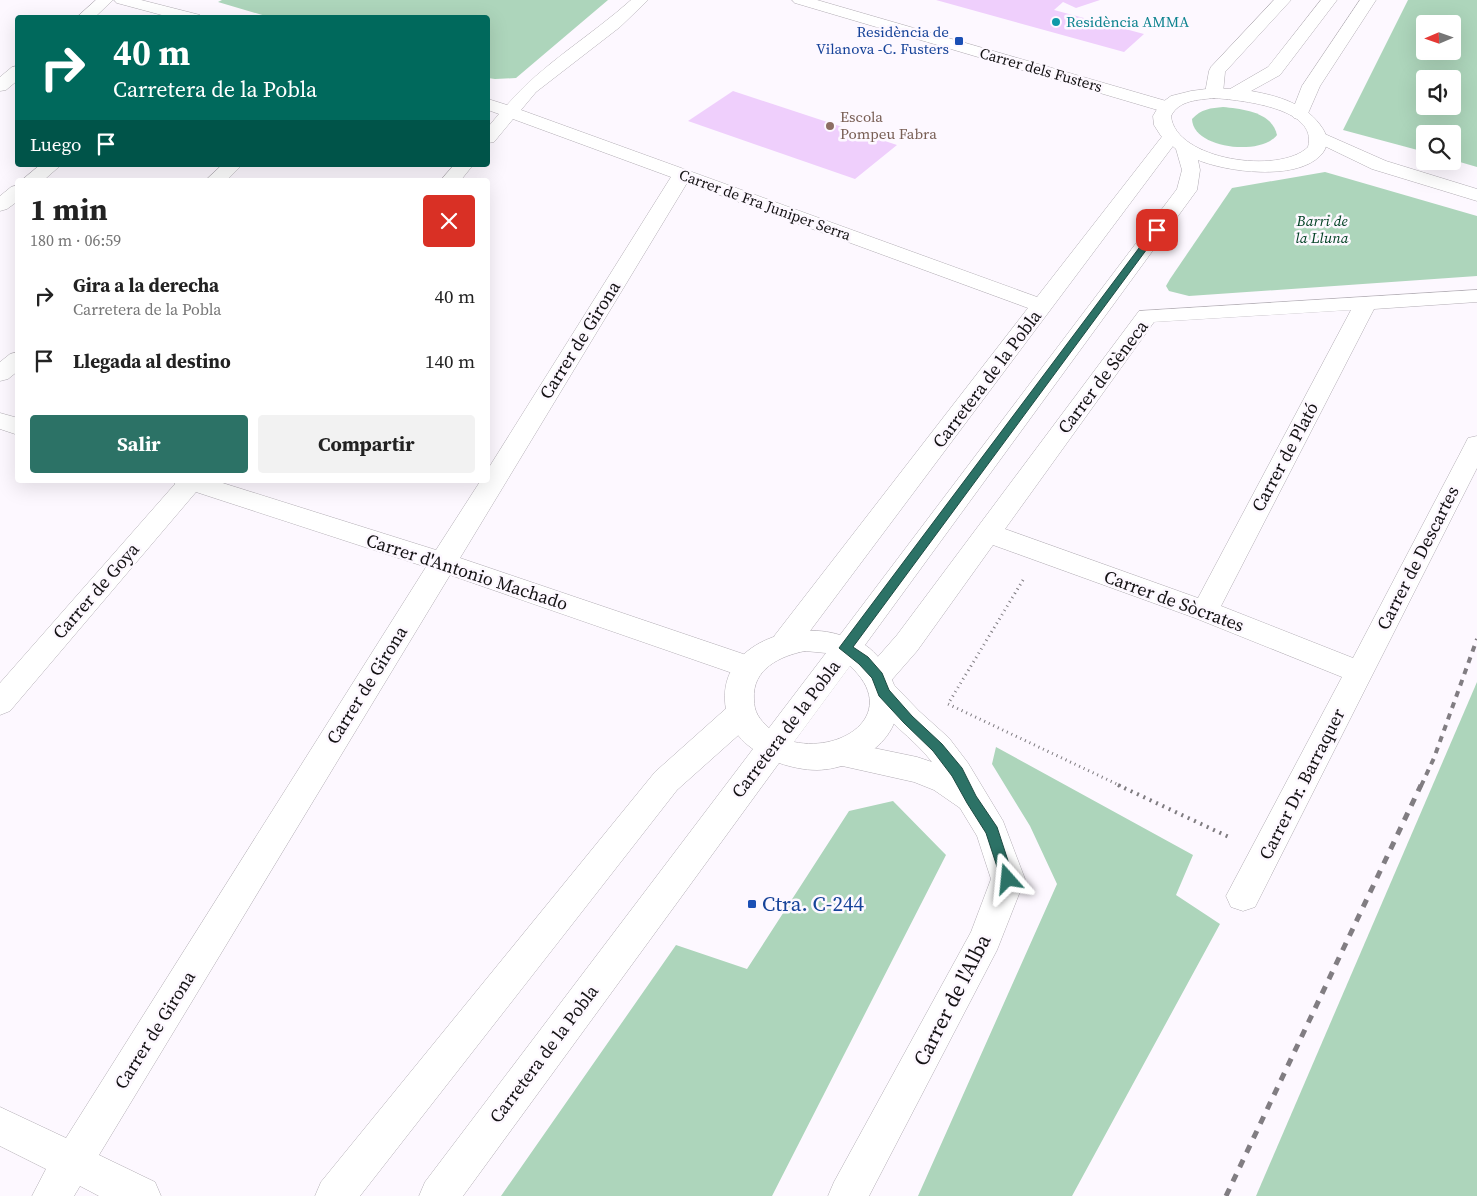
<!DOCTYPE html>
<html lang="es">
<meta charset="utf-8">
<style>
:root{--surface:#fff;--page:#f2f2f2;--text:#222;--muted:#767676;--accent:#2c7266}
body{margin:0;font-family:"Source Serif 4",serif;background:var(--page);color:var(--text);height:100vh;display:flex;flex-direction:column;font-size:19px;white-space:nowrap}
*{box-sizing:border-box;margin:0}
p{font-size:16px;color:var(--muted)}
.icon{flex:none;width:28px;height:28px;fill:none;stroke:currentColor;stroke-width:2;stroke-linecap:round;stroke-linejoin:round}
.map{position:relative;flex:1;overflow:hidden}
.sheet{position:absolute;left:15px;top:178px;width:475px;height:305px;display:flex;flex-direction:column;background:var(--surface);border-radius:5px;box-shadow:0 5px 20px #0002}
.sheet>*{flex:none}
.hud{position:absolute;left:15px;top:15px;width:475px;height:152px;border-radius:5px;box-shadow:0 5px 20px #0002;background:#00695c;color:#fff;overflow:hidden}
.needle{width:32px;rotate:268deg}
.buttons{position:absolute;left:1416px;top:15px;display:grid;gap:10px}
.buttons a{display:grid;place-items:center;width:45px;height:45px;border-radius:5px;background:var(--surface);box-shadow:0 5px 20px #0002;font-size:25px}
.pin{position:absolute;display:grid;place-items:center;width:42px;height:42px;color:#fff;margin:-21px;border-radius:10px;box-shadow:0 2px 8px #0006}
.me{position:absolute;width:55px;margin:-28px;rotate:342deg;stroke-linejoin:round;filter:drop-shadow(0 0 4px #0008)}
.turn{display:flex;align-items:center;gap:18px;height:105px;padding:0 15px;font-size:22px}
.turn .icon{width:65px;height:65px;stroke-width:2.5}
.turn b{display:block;font-size:35px;line-height:42px}
.then{display:flex;align-items:center;height:48px;padding:0 15px;background:#0003;gap:10px;font-size:19px}
.round{display:grid;place-items:center;flex:none;width:52px;height:52px;border-radius:5px;background:var(--page)}
.headline{display:flex;align-items:center;justify-content:space-between;height:85px;padding:0 15px}
h1{font-size:30px;font-weight:700;line-height:38px}
.cta{display:flex;gap:10px;margin-top:auto;padding:10px 15px}
.cta a{flex:1;height:58px;border-radius:5px;background:var(--accent);color:#fff;font-size:20px;font-weight:700;line-height:58px;text-align:center}
.cta a+a{background:var(--page);color:var(--text)}
ul{padding:0;list-style:none}
li{display:flex;align-items:center;gap:15px;height:65px;padding:0 15px}
li div{flex:1}
li b{display:block;font-size:19px}
li em{font-style:normal}
.map>svg:first-child{display:block}
</style>
<div class="map">
<svg width="1477" height="1196" viewBox="0 0 1477 1196">
<rect width="100%" height="100%" fill="#fdf8ff"/>
<g fill="#add5bb" fill-rule="evenodd">
<path d="M 222,0 L 608,0 L 516,78 L 495,79 L 488,78 L 488,18 L 269,17 L 218,2 Z"/>
<path d="M 1408,0 L 1477,0 L 1477,167 L 1453,160 L 1452,134 L 1425,134 L 1425,152 L 1343,130 ZM 1425,24 L 1452,24 L 1452,51 L 1425,51 ZM 1425,79 L 1452,79 L 1452,106 L 1425,106 Z"/>
<path d="M 1223,107 C 1243,109 1272,112 1277,135 C 1261,156 1193,149 1192,119 C 1201,109 1211,108 1223,107 Z"/>
<path d="M 1325,172 L 1477,216 L 1477,276 L 1189,296 L 1169,291 L 1166,286 L 1170,279 L 1232,188 Z"/>
<path d="M 1477,682 L 1477,1196 L 1256,1196 Z"/>
<path d="M 996,747 L 1193,855 L 1176,895 L 1220,924 L 1072,1196 L 918,1196 L 1057,884 L 1030,826 L 992,764 Z"/>
<path d="M 893,801 L 946,855 L 772,1196 L 501,1196 L 676,945 L 747,969 L 849,811 Z"/>
</g>
<g fill="#efcffc">
<path d="M 936,0 L 1100,0 L 1076,8 L 1063,2 L 1054,10 L 1144,34 L 1124,52 Z"/>
<path d="M 733,91 L 897,145 L 855,179 L 688,121 Z"/>
</g>
<g fill="none" stroke-linecap="round" stroke-linejoin="round">
<g stroke="#b2adb4" stroke-width="1">
<g id="minor">
<path d="M 96,0 L 113,0 L 94,18 L 76,18 Z"/>
<path d="M 114,0 L 141,0 L 200,15 L 202,18 L 173,18 L 117,3 Z"/>
<path d="M 631,0 L 648,0 L 620,27 L 536,92 L 521,110 L 1037,297 L 1164,134 L 1170,133 L 1176,134 L 1179,138 L 795,651 L 785,654 L 775,651 L 771,643 L 775,635 L 1028,308 L 687,183 L 460,558 L 758,659 L 762,667 L 758,675 L 748,678 L 738,675 L 450,575 L 99,1155 L 155,1182 L 161,1196 L 99,1196 L 80,1186 L 74,1196 L 32,1196 L 46,1169 L 0,1146 L 0,1107 L 66,1138 L 426,567 L 196,492 L 10,711 L 0,715 L 0,683 L 175,484 L 172,480 L 213,480 L 436,550 L 481,480 L 488,480 L 488,469 L 671,177 L 513,119 L 494,142 L 488,143 L 488,127 L 499,114 L 488,110 L 488,99 L 507,105 C 542,64 591,36 631,0 Z"/>
<path d="M 792,0 L 817,0 L 1173,103 L 1176,107 L 1173,111 L 1167,112 L 1161,111 L 795,3 Z"/>
<path d="M 1274,0 L 1291,0 L 1225,72 L 1223,93 L 1220,97 L 1214,98 L 1208,97 L 1205,93 L 1209,71 L 1211,67 Z"/>
<path d="M 1360,0 L 1376,0 L 1320,86 L 1306,118 L 1300,119 L 1294,118 L 1291,114 L 1302,86 Z"/>
<path d="M 18,66 L 18,80 L 6,90 L 0,91 L 0,77 L 12,67 Z"/>
<path d="M 1318,131 L 1386,161 L 1477,189 L 1477,201 L 1372,169 L 1312,140 L 1309,136 L 1312,132 Z"/>
<path d="M 40,165 L 61,165 L 44,180 L 22,180 Z"/>
<path d="M 222,165 L 242,165 L 227,180 L 206,180 Z"/>
<path d="M 454,165 L 473,165 L 461,180 L 441,180 Z"/>
<path d="M 18,185 L 18,201 L 7,209 L 0,211 L 0,196 L 11,187 Z"/>
<path d="M 1477,290 L 1477,302 L 1374,309 L 1221,606 L 1353,658 L 1465,444 L 1468,438 L 1477,436 L 1477,468 L 1255,907 L 1243,911 L 1231,907 L 1226,896 L 1342,677 L 1195,618 L 993,545 L 917,651 L 889,683 L 894,685 L 919,711 L 949,738 L 968,763 L 1003,821 L 1025,879 L 997,950 L 869,1196 L 828,1196 L 834,1182 L 971,932 L 991,879 L 977,836 L 960,808 L 934,790 L 914,782 L 829,763 L 825,754 L 829,745 L 840,741 L 917,757 L 932,762 C 913,737 884,721 869,693 L 873,686 L 868,684 L 863,676 L 868,668 L 897,635 L 1139,311 ZM 1351,310 L 1198,598 L 1005,529 L 1154,322 Z"/>
<path d="M 18,352 L 18,371 L 8,379 L 0,381 L 0,362 L 10,354 Z"/>
<path d="M 0,413 L 18,418 L 18,435 L 0,429 Z"/>
<path d="M 741,702 L 752,705 L 756,714 L 752,723 L 677,790 L 360,1196 L 315,1196 L 321,1182 L 655,772 L 730,705 Z"/>
</g>
</g>
<g stroke="#b2adb4" stroke-width="1">
<path id="tertiary" d="M 1321,0 L 1337,0 L 1280,75 L 1251,91 C 1279,96 1307,104 1323,129 C 1329,139 1328,148 1320,156 C 1295,181 1227,172 1198,160 L 1200,170 L 1197,190 L 865,645 C 877,653 885,665 891,678 C 917,728 864,769 817,770 C 804,770 791,767 779,763 L 463,1196 L 419,1196 L 425,1182 L 753,749 C 737,738 726,721 725,701 C 721,644 794,620 840,635 L 1177,189 L 1182,170 L 1176,149 L 1161,136 L 1154,125 L 1153,116 L 1160,104 L 1171,96 L 1191,91 L 1214,88 L 1230,89 L 1268,67 ZM 1214,98 C 1238,100 1319,107 1308,147 C 1280,175 1175,160 1171,116 C 1179,100 1198,100 1214,98 ZM 805,651 L 826,653 L 769,728 C 759,719 754,712 754,699 C 752,669 780,656 805,651 ZM 850,666 C 900,711 846,753 794,742 Z"/>
</g>
<path stroke="#7f7c80" stroke-width="3" stroke-dasharray="1 4" stroke-linecap="butt" d="M 1023,580 L 948,704 L 1121,786"/>
<path stroke="#7f7c80" stroke-width="4" stroke-dasharray="2 5" stroke-linecap="butt" d="M 1118,785 L 1231,838"/>
<use href="#minor" fill="#fff" fill-rule="evenodd"/>
<use href="#tertiary" fill="#fff" fill-rule="evenodd"/>
<path stroke="#817d82" stroke-width="4" stroke-dasharray="6 6" stroke-linecap="butt" d="M 1421,786 L 1434,758 L 1477,639"/>
<path stroke="#817d82" stroke-width="5" stroke-dasharray="8 8" stroke-linecap="butt" d="M 1226,1196 L 1421,785"/>
</g>
<path fill="#2c7266" stroke="#1d4a42" d="M 1154,228 L 1161,230 L 853,647 L 868,657 L 882,673 L 889,690 L 912,716 L 942,744 L 962,768 L 976,796 L 997,827 L 1014,879 L 1012,883 L 1008,885 L 1003,883 L 1001,879 L 986,833 L 967,803 L 952,776 L 933,751 L 904,723 L 879,696 L 872,678 L 859,664 L 839,648 Z"/>
<circle fill="#0f9aa8" stroke="#fdf8ff" stroke-width="2" cx="1056" cy="22" r="5"/>
<g fill="#1a4fb4" stroke="#fdf8ff" stroke-width="2">
<rect x="954" y="36" width="10" height="10" rx="2.5"/>
<rect x="747" y="899" width="10" height="10" rx="2.5"/>
</g>
<circle fill="#8d6e63" stroke="#fdf8ff" stroke-width="2" cx="830" cy="126" r="5"/>
<g text-anchor="middle" stroke-width="5" stroke-linejoin="round" paint-order="stroke">
<g font-size="15" fill="#0d838f" stroke="#fdf8ff" text-anchor="start">
<text x="1066" y="27">Residència AMMA</text>
</g>
<g font-size="15" fill="#164399" stroke="#fdf8ff" text-anchor="end">
<text x="949" y="37">Residència de<tspan x="949" dy="17">Vilanova -C. Fusters</tspan></text>
</g>
<g font-size="15" fill="#141214" stroke="#fdf8ff">
<text transform="translate(1041 70) rotate(16)" y="5">Carrer dels Fusters</text>
<text transform="translate(765 205) rotate(20)" y="5">Carrer de Fra Juniper Serra</text>
</g>
<g font-size="15" fill="#785e54" stroke="#fdf8ff" text-anchor="start">
<text x="840" y="122">Escola<tspan x="840" dy="17">Pompeu Fabra</tspan></text>
</g>
<g font-size="15" font-style="italic" fill="#004123" stroke="#fdf8ff">
<text x="1322" y="226">Barri de<tspan x="1322" dy="17">la Lluna</tspan></text>
</g>
<g font-size="18" fill="#141214" stroke="#fdf8ff">
<text transform="translate(580 340) rotate(-58)" y="6">Carrer de Girona</text>
<text transform="translate(1103 377) rotate(-53)" y="6">Carrer de Sèneca</text>
<text transform="translate(987 379) rotate(-53)" y="6">Carretera de la Pobla</text>
<text transform="translate(1285 457) rotate(-62)" y="6">Carrer de Plató</text>
<text transform="translate(1418 558) rotate(-63)" y="6">Carrer de Descartes</text>
<text transform="translate(467 572) rotate(18)" y="6">Carrer d'Antonio Machado</text>
<text transform="translate(96 591) rotate(-49)" y="6">Carrer de Goya</text>
<text transform="translate(1174 601) rotate(20)" y="6">Carrer de Sòcrates</text>
<text transform="translate(367 685) rotate(-58)" y="6">Carrer de Girona</text>
<text transform="translate(786 729) rotate(-53)" y="6">Carretera de la Pobla</text>
<text transform="translate(1302 784) rotate(-63)" y="6">Carrer Dr. Barraquer</text>
<text transform="translate(155 1030) rotate(-58)" y="6">Carrer de Girona</text>
<text transform="translate(544 1054) rotate(-53)" y="6">Carretera de la Pobla</text>
</g>
<g font-size="21" fill="#164399" stroke="#fdf8ff" text-anchor="start">
<text x="762" y="911">Ctra. C-244</text>
</g>
<g font-size="21" fill="#141214" stroke="#fdf8ff">
<text transform="translate(952 1000) rotate(-63)" y="7">Carrer de l'Alba</text>
</g>
</g>
</svg>
<div class="buttons">
<a><svg class="needle" viewBox="-14 -14 28 28"><path d="M0-13l5 13h-10z" fill="#e53935"/><path d="M0 13l5-13h-10z" fill="#767676"/></svg></a>
<a><svg class="icon" aria-label="sound" viewBox="0 0 24 24"><path d="M4 9h4l5-4v14l-5-4H4zM17 9q2 3 0 6"/></svg></a>
<a><svg class="icon" aria-label="search" viewBox="0 0 24 24"><circle cx="10" cy="10" r="6"/><path d="M15 15l6 6"/></svg></a>
</div>
<div class="pin" style="left:1157px;top:230px;background:#d93025"><svg class="icon" aria-label="arrive" viewBox="0 0 24 24"><path d="M6 21V4h12l-3 4 3 4H6"/></svg></div>
<svg class="me" style="left:1008px;top:879px" viewBox="-20 -20 40 40"><path d="M0-17L14 15 0 8-14 15z" fill="#2c7266" stroke="#fff" stroke-width="4"/></svg>
<div class="hud">
<div class="turn"><svg class="icon" aria-label="right" viewBox="0 0 24 24"><path d="M7 20v-9h11M14 6l5 5-5 5"/></svg><div><b>40 m</b>Carretera de la Pobla</div></div>
<div class="then">Luego<svg class="icon" aria-label="arrive" viewBox="0 0 24 24"><path d="M6 21V4h12l-3 4 3 4H6"/></svg></div>
</div>
<section class="sheet">
<div class="headline"><div><h1>1 min</h1><p>180 m · 06:59</p></div><a class="round" style="background:#d93025;color:#fff"><svg class="icon" aria-label="close" viewBox="0 0 24 24"><path d="M6 6l12 12M18 6L6 18"/></svg></a></div>
<ul>
<li><svg class="icon" aria-label="right" viewBox="0 0 24 24"><path d="M7 20v-9h11M14 6l5 5-5 5"/></svg><div><b>Gira a la derecha</b><p>Carretera de la Pobla</p></div><em>40 m</em></li>
<li><svg class="icon" aria-label="arrive" viewBox="0 0 24 24"><path d="M6 21V4h12l-3 4 3 4H6"/></svg><div><b>Llegada al destino</b></div><em>140 m</em></li>
</ul>
<div class="cta"><a>Salir</a><a>Compartir</a></div>
</section>
</div>
